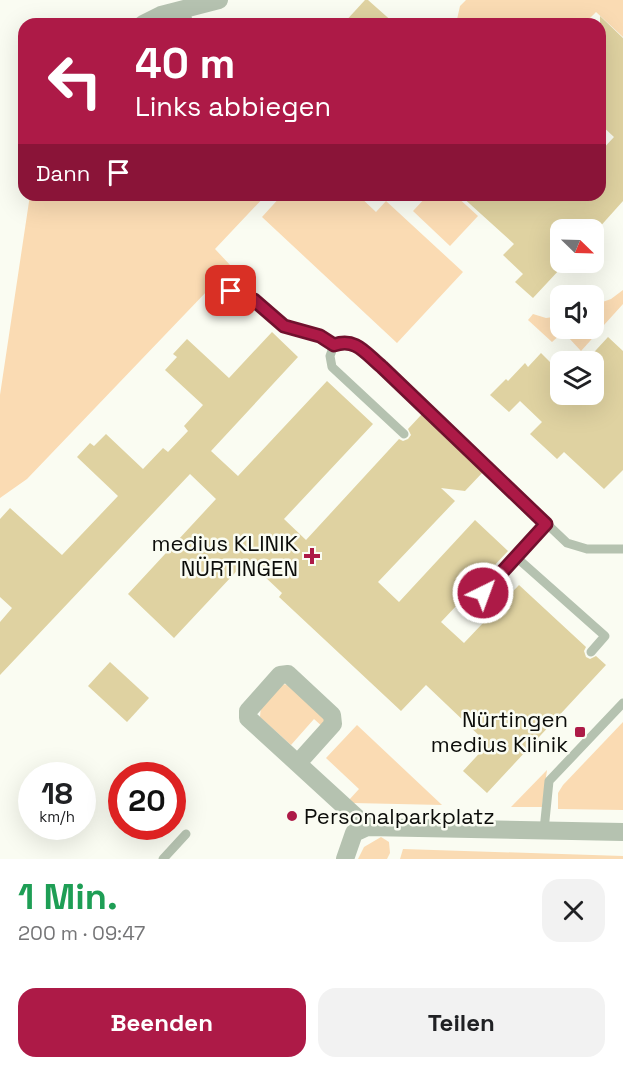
<!DOCTYPE html>
<html lang="de">
<meta charset="utf-8">
<style>
:root{--surface:#fff;--page:#f2f2f2;--text:#202124;--muted:#757577;--accent:#ad1a47}
body{margin:0;font-family:"Space Grotesk",sans-serif;background:var(--page);color:var(--text);height:100vh;display:flex;flex-direction:column;font-size:22px;white-space:nowrap}
*{box-sizing:border-box;margin:0}
p{font-size:20px;color:var(--muted)}
.icon{flex:none;width:33px;height:33px;fill:none;stroke:currentColor;stroke-width:2;stroke-linecap:round;stroke-linejoin:round}
.map{position:relative;height:859px;overflow:hidden}
.side{display:flex;flex-direction:column;background:var(--surface);flex:1}
.side>*{flex:none}
.top-card{position:absolute;left:18px;top:18px;width:588px;height:183px;border-radius:18px;box-shadow:0 6px 24px #0002;background:#ad1a47;color:#fff;overflow:hidden}
.needle{width:39px;rotate:113deg}
.buttons{position:absolute;left:550px;top:219px;display:grid;gap:12px}
.buttons a{display:grid;place-items:center;width:54px;height:54px;border-radius:12px;background:var(--surface);box-shadow:0 6px 24px #0002;font-size:30px}
.speed{position:absolute;left:18px;top:762px;display:flex;gap:12px;font-size:30px;font-weight:700;text-align:center}
.speed>*{display:grid;place-content:center;width:78px;height:78px;border-radius:50%;background:var(--surface);box-shadow:0 6px 24px #0002;line-height:1}
.speed small{font-size:15px;font-weight:400}
.speed .limit{border:9px solid #d22;background:#fff;color:#111}
.pin{position:absolute;display:grid;place-items:center;width:51px;height:51px;color:#fff;margin:-26px;border-radius:12px;box-shadow:0 3px 9px #0006}
.me{position:absolute;width:66px;margin:-33px;rotate:42deg;stroke-linejoin:round;filter:drop-shadow(0 0 4px #0008)}
.turn{display:flex;align-items:center;gap:21px;height:126px;padding:0 18px;font-size:27px}
.turn .icon{width:78px;height:78px;stroke-width:2.5}
.turn b{display:block;font-size:42px;line-height:51px}
.then{display:flex;align-items:center;height:57px;padding:0 18px;background:#0003;gap:12px;font-size:22px}
.round{display:grid;place-items:center;flex:none;width:63px;height:63px;border-radius:18px;background:var(--page)}
.overview{display:flex;align-items:center;justify-content:space-between;height:102px;padding:0 18px}
h1{font-size:36px;font-weight:700;line-height:45px;color:#1e9e55}
.cta{display:flex;gap:12px;margin-top:auto;padding:12px 18px}
.cta a{flex:1;height:69px;border-radius:18px;background:var(--accent);color:#fff;font-size:24px;font-weight:700;line-height:69px;text-align:center}
.cta a+a{background:var(--page);color:var(--text)}
.map>svg:first-child{display:block}
</style>
<div class="map">
<svg width="623" height="859" viewBox="0 0 623 859">
<rect width="100%" height="100%" fill="#fafcf2"/>
<g fill="#fadbb3">
<path d="M 466,0 L 623,0 L 623,37 L 596,12 L 584,24 L 456,24 L 460,6 Z"/>
<path d="M 30,195 L 266,195 L 215,249 L 231,266 L 27,479 L 0,498 L 0,395 Z"/>
<path d="M 282,195 L 358,195 L 376,212 L 386,201 L 463,272 L 397,343 L 262,217 Z"/>
<path d="M 428,195 L 455,195 L 478,216 L 450,246 L 413,211 Z"/>
<path d="M 623,290 L 623,304 L 604,325 L 594,321 L 594,305 L 611,299 Z"/>
<path d="M 533,314 L 546,318 L 561,316 L 561,328 L 594,328 L 599,331 L 581,351 L 568,337 L 561,334 L 552,342 L 528,320 Z"/>
<path d="M 281,684 L 292,685 L 326,716 L 324,728 L 314,719 L 291,745 L 260,717 L 261,705 Z"/>
<path d="M 623,722 L 623,810 L 558,809 L 558,793 L 563,785 Z"/>
<path d="M 357,725 L 442,805 L 353,803 L 349,800 L 359,789 L 326,758 Z"/>
<path d="M 547,770 L 542,807 L 511,807 Z"/>
<path d="M 381,837 L 389,842 L 390,853 L 387,859 L 358,859 L 364,847 Z"/>
<path d="M 403,849 L 623,856 L 623,859 L 400,859 Z"/>
</g>
<g fill="#dfd2a1">
<path d="M 365,0 L 368,0 L 395,24 L 343,24 Z"/>
<path d="M 600,16 L 623,38 L 623,201 L 597,230 L 561,230 L 561,268 L 533,298 L 515,282 L 523,274 L 503,255 L 514,244 L 460,195 L 600,195 L 600,152 L 614,137 L 600,124 Z"/>
<path d="M 272,332 L 298,357 L 211,451 L 238,476 L 327,381 L 373,424 L 284,519 L 306,540 L 399,439 L 403,441 L 408,439 L 411,435 L 408,429 L 422,414 L 483,472 L 465,491 L 441,488 L 455,501 L 378,582 L 399,602 L 475,520 L 508,551 L 441,622 L 464,643 L 519,585 L 586,647 L 584,651 L 586,657 L 590,659 L 596,656 L 606,665 L 487,793 L 463,771 L 488,744 L 426,685 L 401,711 L 279,597 L 282,593 L 247,560 L 174,638 L 128,594 L 216,499 L 190,474 L 0,675 L 0,622 L 12,608 L 0,597 L 0,519 L 10,508 L 62,555 L 118,496 L 77,457 L 90,443 L 94,446 L 106,434 L 143,469 L 163,448 L 168,452 L 188,431 L 184,426 L 203,405 L 165,370 L 177,357 L 173,354 L 187,339 L 229,378 Z"/>
<path d="M 608,337 L 623,351 L 623,470 L 604,489 L 564,452 L 557,459 L 530,434 L 542,422 L 520,401 L 509,412 L 490,395 L 506,379 L 508,381 L 525,363 L 528,367 L 541,353 L 561,373 L 561,394 L 594,394 L 594,362 L 585,362 Z"/>
<path d="M 110,662 L 149,698 L 127,722 L 88,686 Z"/>
</g>
<g fill="none" stroke-linecap="round" stroke-linejoin="round">
<g stroke="#b5c2b0" stroke-width="9">
<path d="M 185,10 L 189,24"/>
<path d="M 215,292 C 241,290 251,298 270,314 C 275,318 280,324 285,326 C 304,334 316,334 334,345"/>
<path d="M 404,434 L 332,367 L 330,356 L 334,345 C 356,337 366,354 382,367 L 567,543 L 587,549 L 623,549"/>
<path d="M 546,524 L 516,557 L 605,636 L 591,652"/>
<path d="M 483,593 L 516,557"/>
<path d="M 544,830 L 549,781 L 623,703"/>
<path d="M 163,859 L 186,834"/>
</g>
<g stroke="#b5c2b0" stroke-width="18">
<path d="M 143,24 L 161,15 L 219,0"/>
<path d="M 298,763 L 333,724 L 332,715 L 288,674 L 280,675 L 248,711 L 248,718 L 367,827"/>
<path d="M 345,859 L 354,833 L 367,827 L 623,832"/>
</g>
</g>
<g fill="none" stroke-linecap="round" stroke-linejoin="round">
<g stroke="#70112e" stroke-width="15">
<path id="route" d="M 231,291 L 254,300 L 284,326 L 320,336 L 334,345 C 356,337 366,354 382,367 L 546,524 L 483,593"/>
</g>
<use href="#route" stroke="#ad1a47" stroke-width="10"/>
</g>
<g fill="#ad1a47" stroke="#fafcf2" stroke-width="2">
<path d="M309 547h6v6h6v6h-6v6h-6v-6h-6v-6h6z"/>
<rect x="574" y="726" width="12" height="12" rx="3"/>
<circle cx="292" cy="816" r="6"/>
</g>
<g text-anchor="middle" stroke-width="5" stroke-linejoin="round" paint-order="stroke">
<g font-size="22" fill="#0c0d0a" stroke="#fafcf2" text-anchor="end">
<text x="298" y="551">medius KLINIK<tspan x="298" dy="25">NÜRTINGEN</tspan></text>
<text x="568" y="727">Nürtingen<tspan x="568" dy="25">medius Klinik</tspan></text>
<text x="304" y="824" text-anchor="start">Personalparkplatz</text>
</g>
</g>
</svg>
<div class="buttons">
<a><svg class="needle" viewBox="-14 -14 28 28"><path d="M0-13l5 13h-10z" fill="#e53935"/><path d="M0 13l5-13h-10z" fill="#757577"/></svg></a>
<a><svg class="icon" aria-label="sound" viewBox="0 0 24 24"><path d="M4 9h4l5-4v14l-5-4H4zM17 9q2 3 0 6"/></svg></a>
<a><svg class="icon" aria-label="layers" viewBox="0 0 24 24"><path d="M12 4l9 5-9 5-9-5zM3 14l9 5 9-5"/></svg></a>
</div>
<div class="speed"><div>18<small>km/h</small></div><div class="limit">20</div></div>
<div class="pin" style="left:231px;top:291px;background:#d93025"><svg class="icon" aria-label="arrive" viewBox="0 0 24 24"><path d="M6 21V4h12l-3 4 3 4H6"/></svg></div>
<svg class="me" style="left:483px;top:593px" viewBox="-20 -20 40 40"><circle r="17" fill="#ad1a47" stroke="#fff" stroke-width="3"/><path d="M0-11L8 9 0 5-8 9z" fill="#fff"/></svg>
<div class="top-card">
<div class="turn"><svg class="icon" aria-label="left" viewBox="0 0 24 24"><path d="M17 20v-9H6M10 6l-5 5 5 5"/></svg><div><b>40 m</b>Links abbiegen</div></div>
<div class="then">Dann<svg class="icon" aria-label="arrive" viewBox="0 0 24 24"><path d="M6 21V4h12l-3 4 3 4H6"/></svg></div>
</div>
</div>
<section class="side">
<div class="overview"><div><h1>1 Min.</h1><p>200 m · 09:47</p></div><a class="round"><svg class="icon" aria-label="close" viewBox="0 0 24 24"><path d="M6 6l12 12M18 6L6 18"/></svg></a></div>
<div class="cta"><a>Beenden</a><a>Teilen</a></div>
</section>
